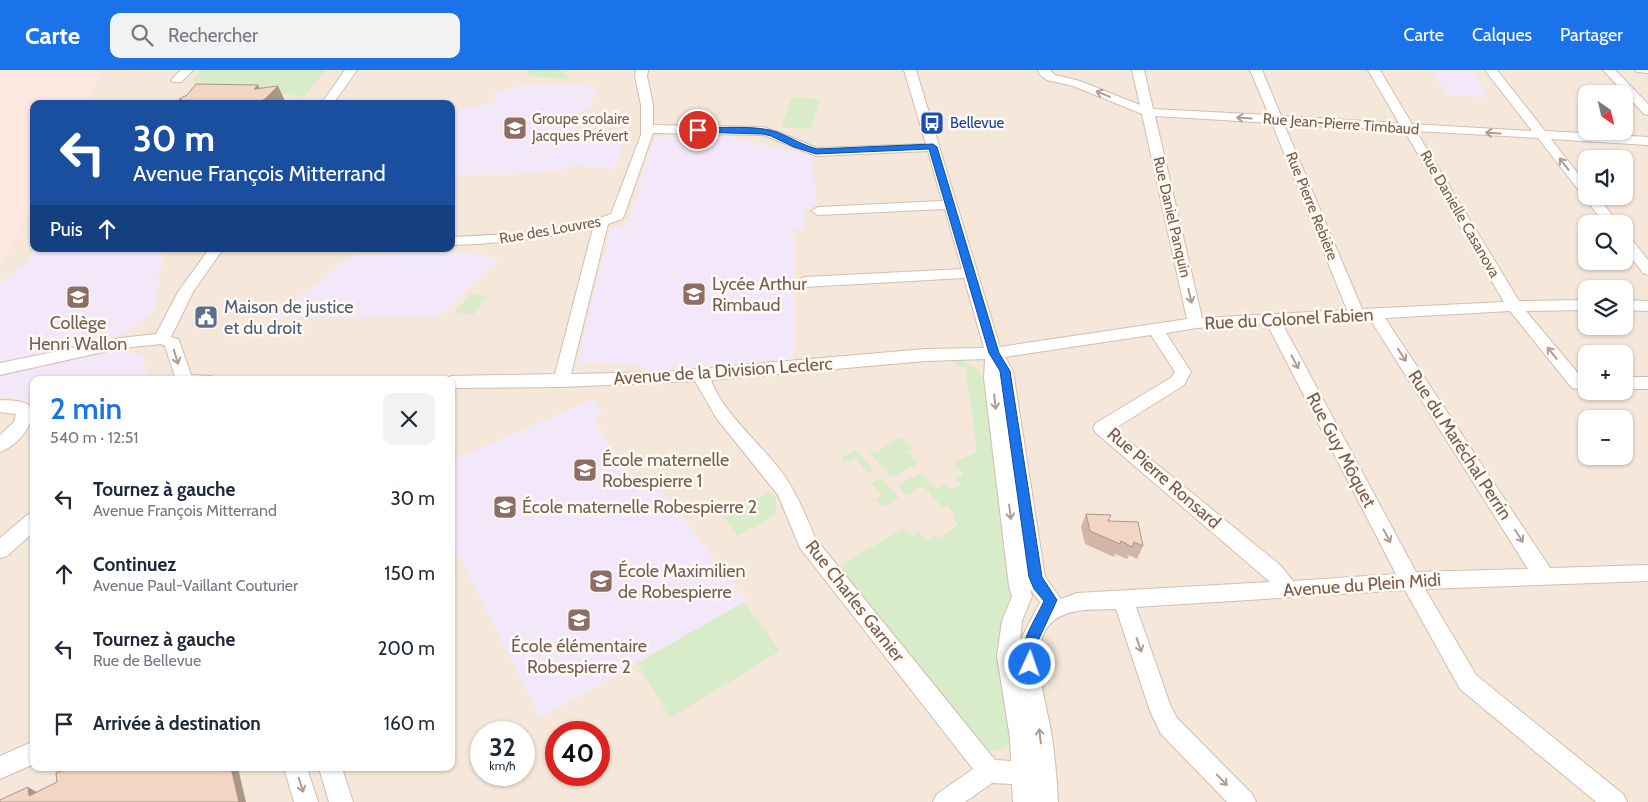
<!DOCTYPE html>
<html lang="fr">
<meta charset="utf-8">
<style>
:root{--surface:#fff;--page:#f2f2f3;--text:#1f2937;--muted:#747a83;--accent:#1a73e8}
body{margin:0;font-family:Cabin,sans-serif;background:var(--page);color:var(--text);height:100vh;display:flex;flex-direction:column;font-size:19px;white-space:nowrap}
*{box-sizing:border-box;margin:0}
p{font-size:16px;color:var(--muted)}
.icon{flex:none;width:28px;height:28px;fill:none;stroke:currentColor;stroke-width:2;stroke-linecap:round;stroke-linejoin:round}
.map{position:relative;flex:1;overflow:hidden}
.details{position:absolute;left:30px;top:306px;width:425px;height:395px;display:flex;flex-direction:column;background:var(--surface);border-radius:10px;box-shadow:0 1px 4px #0004}
.details>*{flex:none}
.guide{position:absolute;left:30px;top:30px;width:425px;height:152px;border-radius:10px;box-shadow:0 1px 4px #0004;background:#1a4fa0;color:#fff;overflow:hidden}
.needle{width:32px;rotate:146deg}
.controls{position:absolute;left:1578px;top:15px;display:grid;gap:10px}
.controls a{display:grid;place-items:center;width:55px;height:55px;border-radius:10px;background:var(--surface);box-shadow:0 1px 4px #0004;font-size:25px}
.speed{position:absolute;left:470px;top:651px;display:flex;gap:10px;font-size:25px;font-weight:700;text-align:center}
.speed>*{display:grid;place-content:center;width:65px;height:65px;border-radius:50%;background:var(--surface);box-shadow:0 1px 4px #0004;line-height:1}
.speed small{font-size:12px;font-weight:400}
.speed .limit{border:8px solid #d22;background:#fff;color:#111}
.pin{position:absolute;display:grid;place-items:center;width:42px;height:42px;color:#fff;margin:-21px;border:2px solid #fff;border-radius:50%;box-shadow:0 1px 5px #0007}
.me{position:absolute;width:55px;margin:-28px;rotate:3deg;stroke-linejoin:round;filter:drop-shadow(0 0 4px #0008)}
.turn{display:flex;align-items:center;gap:18px;height:105px;padding:0 20px;font-size:22px}
.turn .icon{width:65px;height:65px;stroke-width:2.5}
.turn b{display:block;font-size:35px;line-height:42px}
.then{display:flex;align-items:center;height:48px;padding:0 20px;background:#0003;gap:10px;font-size:19px}
.round{display:grid;place-items:center;flex:none;width:52px;height:52px;border-radius:10px;background:var(--page)}
.summary{display:flex;align-items:center;justify-content:space-between;height:85px;padding:0 20px}
h1{font-size:30px;font-weight:600;line-height:38px;color:var(--accent)}
ul{padding:0;list-style:none}
li{display:flex;align-items:center;gap:15px;height:75px;padding:0 20px}
li div{flex:1}
li b{display:block;font-size:19px}
li em{font-style:normal}
header{display:flex;align-items:center;gap:30px;box-sizing:border-box;height:70px;padding:0 25px;background:var(--accent);color:#fff}
header strong{font-size:24px}
nav{display:flex;gap:28px;margin-inline-start:auto;font-size:18px}
.search{width:350px;height:45px;background:var(--page);display:flex;align-items:center;gap:12px;box-sizing:border-box;padding:0 18px;border-radius:10px;color:var(--muted);font-size:19px}
.map>svg:first-child{display:block}
</style>
<header>
<strong>Carte</strong>
<div class="search"><svg class="icon" aria-label="search" viewBox="0 0 24 24"><circle cx="10" cy="10" r="6"/><path d="M15 15l6 6"/></svg>Rechercher</div>
<nav><a>Carte</a><a>Calques</a><a>Partager</a></nav>
</header>
<div class="map">
<svg width="1648" height="732" viewBox="0 0 1648 732">
<rect width="100%" height="100%" fill="#fdf6ec"/>
<path fill="#f5e8da" fill-rule="evenodd" d="M 101,0 L 1648,0 L 1648,732 L 0,732 L 0,195 L 34,132 L 34,179 L 451,179 L 451,34 L 84,34 ZM 1586,24 L 1624,24 L 1624,61 L 1586,61 ZM 1586,89 L 1624,89 L 1624,126 L 1586,126 ZM 1586,154 L 1624,154 L 1624,191 L 1586,191 ZM 1586,219 L 1624,219 L 1624,256 L 1586,256 ZM 1586,284 L 1624,284 L 1624,321 L 1586,321 ZM 34,310 L 451,310 L 451,698 L 34,698 ZM 1586,349 L 1624,349 L 1624,386 L 1586,386 ZM 481,662 L 524,662 L 524,705 L 481,705 ZM 556,662 L 599,662 L 599,705 L 556,705 Z"/>
<path fill="#fde8e0" d="M 0,0 L 101,0 L 84,34 L 34,34 L 34,132 L 0,195 Z"/>
<g fill="#f3e8fa">
<path d="M 1431,0 L 1470,0 L 1489,27 L 1446,24 Z"/>
<path d="M 574,15 L 597,17 L 590,38 L 574,45 L 575,54 L 583,67 L 600,63 L 627,65 L 614,99 L 575,95 L 555,101 L 519,104 L 451,105 L 451,46 L 468,38 L 496,33 L 494,23 L 519,16 Z"/>
<path d="M 727,65 L 734,66 L 734,69 L 811,85 L 817,136 L 806,138 L 804,159 L 794,158 L 794,290 L 756,291 L 752,295 L 714,298 L 707,296 L 665,299 L 654,303 L 638,295 L 577,292 L 611,158 L 626,158 L 655,68 Z"/>
<path d="M 34,178 L 163,179 L 155,240 L 125,263 L 0,293 L 0,214 L 30,189 Z"/>
<path d="M 466,182 L 500,189 L 436,248 L 275,247 L 350,186 Z"/>
<path d="M 118,280 L 142,285 L 148,310 L 34,310 L 34,335 L 21,328 L 0,328 L 0,307 Z"/>
<path d="M 593,330 L 602,343 L 593,349 L 633,409 L 658,415 L 747,531 L 540,648 L 451,469 L 451,391 Z"/>
</g>
<g fill="#d8ecc9">
<path d="M 202,0 L 326,0 L 304,27 L 192,11 Z"/>
<path d="M 530,0 L 560,0 L 569,7 L 567,9 L 528,6 Z"/>
<path d="M 792,27 L 820,29 L 811,59 L 781,57 Z"/>
<path d="M 471,224 L 488,227 L 477,238 L 473,245 L 455,242 Z"/>
<path d="M 952,288 C 967,292 979,297 986,312 L 1014,531 L 1014,670 L 998,681 L 983,678 L 841,501 L 847,491 L 905,458 L 912,466 L 919,462 L 927,471 L 936,466 L 938,469 L 958,455 L 951,447 L 955,445 L 947,436 L 943,438 L 923,416 L 906,425 L 898,415 L 922,402 L 935,419 L 945,414 L 951,420 L 961,414 L 956,409 L 964,405 L 953,393 L 977,382 L 966,300 L 949,290 Z"/>
<path d="M 902,367 L 913,378 L 907,382 L 918,394 L 891,407 L 869,382 L 876,382 Z"/>
<path d="M 856,380 L 874,400 L 867,403 L 855,387 L 845,392 L 841,388 Z"/>
<path d="M 880,408 L 899,428 L 882,437 L 875,429 L 882,425 L 871,413 Z"/>
<path d="M 769,423 L 773,424 L 776,429 L 776,445 L 737,466 L 722,445 Z"/>
<path d="M 744,532 L 780,581 L 670,648 L 637,593 Z"/>
</g>
<g fill="none" stroke-linecap="round" stroke-linejoin="round">
<g stroke="#d1beb0" stroke-width="2">
<g id="minor">
<path d="M 181,0 L 193,0 L 181,12 L 173,12 L 171,10 Z"/>
<path d="M 345,0 L 357,0 L 333,34 L 321,34 Z"/>
<path d="M 636,0 L 648,0 L 647,6 L 653,35 L 653,55 L 763,57 L 781,63 L 817,78 L 926,74 L 904,0 L 916,0 L 1000,277 L 1187,249 L 1142,44 L 1073,16 L 1047,10 L 1040,5 L 1038,0 L 1050,0 L 1055,5 L 1080,11 L 1140,35 L 1132,0 L 1144,0 L 1153,39 L 1269,45 L 1250,0 L 1262,0 L 1281,46 L 1399,53 L 1368,0 L 1380,0 L 1412,54 L 1532,61 L 1485,0 L 1497,0 L 1545,61 L 1648,67 L 1648,75 L 1551,69 L 1586,114 L 1586,126 L 1597,126 L 1619,154 L 1605,154 L 1538,68 L 1416,61 L 1519,231 L 1586,230 L 1586,240 L 1526,241 L 1582,308 L 1586,308 L 1586,320 L 1572,318 L 1510,241 L 1385,248 L 1550,498 L 1648,495 L 1648,511 L 1425,519 L 1476,605 L 1623,724 L 1627,732 L 1596,732 L 1460,619 L 1405,520 L 1136,537 L 1171,637 L 1177,648 L 1252,724 L 1256,732 L 1227,732 L 1161,664 L 1150,641 L 1116,539 C 1095,540 1066,537 1050,554 C 1027,578 1048,638 1052,667 C 1055,688 1057,710 1058,732 L 1013,732 L 1012,714 L 992,713 L 965,732 L 933,732 L 937,724 L 973,699 L 800,478 L 778,425 L 717,349 L 695,311 L 561,317 L 451,318 L 451,310 L 444,310 L 451,306 L 555,304 L 593,158 C 546,168 500,174 451,175 L 451,167 C 499,165 567,162 611,144 L 641,65 L 641,35 L 635,6 ZM 1155,46 L 1272,53 L 1347,240 L 1202,248 ZM 1284,54 L 1404,60 L 1504,232 L 1362,239 ZM 653,63 L 763,65 L 816,86 L 928,81 L 942,131 L 818,137 L 811,141 L 818,145 L 945,139 L 962,199 L 805,207 L 800,209 L 798,212 L 800,215 L 805,217 L 964,208 L 984,278 L 925,279 L 664,302 L 571,304 L 608,154 L 622,149 L 624,146 ZM 1370,249 L 1528,499 L 1416,502 L 1282,253 ZM 1267,254 L 1396,504 L 1293,511 L 1280,495 L 1114,359 L 1184,315 L 1191,302 L 1166,263 L 1196,258 ZM 1151,265 L 1175,302 L 1172,307 L 1096,353 L 1093,358 L 1096,363 L 1270,512 L 1077,523 L 1061,529 L 1045,507 L 1013,301 L 1005,287 ZM 985,289 L 984,308 L 1009,516 L 1012,526 L 1002,551 L 997,586 L 1010,668 L 1011,691 L 995,690 L 815,468 C 805,443 795,419 778,397 C 757,371 722,341 711,310 L 925,291 ZM 1030,519 L 1040,532 L 1020,571 L 1022,551 L 1032,526 Z"/>
<path d="M 1603,0 L 1615,0 L 1648,34 L 1648,45 L 1644,44 Z"/>
<path d="M 1635,0 L 1648,0 L 1648,3 L 1637,2 Z"/>
<path d="M 1624,165 L 1629,166 L 1648,190 L 1648,205 L 1643,203 L 1624,178 Z"/>
<path d="M 209,179 L 223,179 L 193,222 L 171,267 L 178,269 L 180,273 L 191,305 L 211,306 L 213,310 L 176,310 L 165,276 L 161,274 L 121,278 L 0,305 L 0,293 L 121,268 L 156,264 L 178,222 Z"/>
<path d="M 1624,230 L 1648,231 L 1648,241 L 1624,240 Z"/>
<rect x="1624" y="307" width="24" height="12"/>
<path d="M 0,330 C 12,331 27,329 34,341 C 31,358 17,376 0,382 L 0,365 L 14,352 L 16,344 L 0,342 Z"/>
<path d="M 34,442 L 34,462 L 7,486 L 0,488 L 0,468 L 27,445 Z"/>
<path d="M 34,671 L 34,694 L 0,709 L 0,686 Z"/>
<path d="M 284,698 L 307,698 L 318,732 L 294,732 Z"/>
<path d="M 319,698 L 342,698 L 353,732 L 329,732 Z"/>
</g>
</g>
<use href="#minor" fill="#fff" fill-rule="evenodd"/>
</g>
<path fill="#d1b7a8" d="M 1086,444 L 1108,451 L 1143,476 L 1137,489 L 1129,485 L 1127,489 L 1115,484 L 1114,487 L 1085,474 L 1081,457 Z"/>
<g fill="#aa9588">
<path d="M 258,15 L 265,29 L 278,16 L 286,33 L 285,34 L 256,34 L 254,19 Z"/>
<path d="M 231,698 L 238,698 L 246,732 L 239,732 Z"/>
<path d="M 28,717 L 40,724 L 29,726 Z"/>
</g>
<g fill="#f3d5c3" stroke="#aa9588">
<path d="M 196,14 L 258,15 L 254,19 L 278,16 L 265,29 L 256,34 L 175,34 L 182,30 L 179,29 L 187,25 Z"/>
<path d="M 1086,444 L 1111,445 L 1108,451 L 1138,452 L 1143,476 L 1134,472 L 1132,477 L 1121,471 L 1120,474 L 1090,461 Z"/>
<path d="M 68,698 L 231,698 L 239,732 L 0,732 L 0,730 L 28,717 L 29,726 L 57,712 L 56,703 Z"/>
</g>
<defs><path id="oneway-shaft" d="M-6 0H5M1.5-3L5.5 0L1.5 3" fill="none" stroke-width="1.6" stroke-linecap="round" stroke-linejoin="round" transform="scale(1.25)"/></defs>
<g stroke="#af9d94">
<use href="#oneway-shaft" transform="translate(1103 24) rotate(-158)"/>
<use href="#oneway-shaft" transform="translate(1244 48) rotate(-176)"/>
<use href="#oneway-shaft" transform="translate(1493 63) rotate(-177)"/>
<use href="#oneway-shaft" transform="translate(1564 94) rotate(-128)"/>
<use href="#oneway-shaft" transform="translate(1190 226) rotate(77)"/>
<use href="#oneway-shaft" transform="translate(1552 283) rotate(-129)"/>
<use href="#oneway-shaft" transform="translate(1402 285) rotate(57)"/>
<use href="#oneway-shaft" transform="translate(176 287) rotate(73)"/>
<use href="#oneway-shaft" transform="translate(1295 292) rotate(62)"/>
<use href="#oneway-shaft" transform="translate(995 332) rotate(83)"/>
<use href="#oneway-shaft" transform="translate(1010 442) rotate(83)"/>
<use href="#oneway-shaft" transform="translate(1387 466) rotate(62)"/>
<use href="#oneway-shaft" transform="translate(1519 466) rotate(57)"/>
<use href="#oneway-shaft" transform="translate(1139 575) rotate(71)"/>
<use href="#oneway-shaft" transform="translate(1040 666) rotate(-97)"/>
<use href="#oneway-shaft" transform="translate(1222 710) rotate(46)"/>
<use href="#oneway-shaft" transform="translate(301 715) rotate(73)"/>
</g>
<path fill="#1a73e8" stroke="#114b97" d="M 698,58 C 719,58 758,55 777,62 C 790,67 802,75 817,79 L 933,74 L 937,77 L 999,283 L 1010,301 L 1042,507 L 1057,530 L 1037,573 L 1037,594 L 1035,599 L 1030,600 L 1025,599 C 1015,577 1035,551 1044,531 L 1034,519 L 1029,507 L 1000,301 L 989,283 L 929,79 L 816,84 L 794,77 L 771,66 L 763,64 L 695,62 L 695,59 Z"/>
<defs>
<g id="bus-square" transform="scale(1.25)"><rect x="-9" y="-9" width="18" height="18" rx="4" fill="#1a4fb4" stroke="#fffaf3"/><path d="M-5-6H5V4H4V6H2V4H-2V6H-4V4H-5ZM-3.5-4V0h7V-4ZM-3.5 1.2v1.5H-2V1.2ZM2 1.2v1.5H3.5V1.2Z" fill="#fff"/></g>
<g id="school-square" transform="scale(1.25)"><rect x="-9" y="-9" width="18" height="18" rx="4" fill="#8d6e63" stroke="#fffaf3"/><path d="M0-5L7-2L0 1L-7-2ZM-4 1L0 2.5L4 1V4Q0 6-4 4Z" fill="#fff"/></g>
<g id="civic-square" transform="scale(1.25)"><rect x="-9" y="-9" width="18" height="18" rx="4" fill="#5c6f8a" stroke="#fffaf3"/><path d="M-.6-6.5H3V-4.5H.6V-3L4-1V1h2V6H-6V1h2V-1L-.6-3ZM-1.2 2.5V6h2.4V2.5Z" fill="#fff"/></g>
</defs>
<g fill-rule="evenodd">
<use href="#bus-square" x="932" y="53"/>
<use href="#school-square" x="515" y="58"/>
<use href="#school-square" x="694" y="224"/>
<use href="#school-square" x="78" y="227"/>
<use href="#civic-square" x="206" y="247"/>
<use href="#school-square" x="585" y="400"/>
<use href="#school-square" x="505" y="437"/>
<use href="#school-square" x="601" y="511"/>
<use href="#school-square" x="579" y="550"/>
</g>
<g text-anchor="middle" stroke-width="5" stroke-linejoin="round" paint-order="stroke">
<g font-size="15" fill="#785e54" stroke="#fffaf3" text-anchor="start">
<text x="532" y="54">Groupe scolaire<tspan x="532" dy="17">Jacques Prévert</tspan></text>
</g>
<g font-size="15" fill="#164399" stroke="#fffaf3" text-anchor="start">
<text x="950" y="58">Bellevue</text>
</g>
<g font-size="15" fill="#7a5c4d" stroke="#fffaf3">
<text transform="translate(1341 54) rotate(4)" y="5">Rue Jean-Pierre Timbaud</text>
<text transform="translate(1312 136) rotate(68)" y="5">Rue Pierre Rebière</text>
<text transform="translate(1460 144) rotate(60)" y="5">Rue Danielle Casanova</text>
<text transform="translate(1172 147) rotate(77)" y="5">Rue Daniel Panquin</text>
<text transform="translate(550 160) rotate(-10)" y="5">Rue des Louvres</text>
</g>
<g font-size="18" fill="#785e54" stroke="#fffaf3" text-anchor="start">
<text x="712" y="220">Lycée Arthur<tspan x="712" dy="21">Rimbaud</tspan></text>
<text x="78" y="259" text-anchor="middle">Collège<tspan x="78" dy="21">Henri Wallon</tspan></text>
<text x="602" y="396">École maternelle<tspan x="602" dy="21">Robespierre 1</tspan></text>
<text x="522" y="443">École maternelle Robespierre 2</text>
<text x="618" y="507">École Maximilien<tspan x="618" dy="21">de Robespierre</tspan></text>
<text x="579" y="582" text-anchor="middle">École élémentaire<tspan x="579" dy="21">Robespierre 2</tspan></text>
</g>
<g font-size="18" fill="#4e5e75" stroke="#fffaf3" text-anchor="start">
<text x="224" y="243">Maison de justice<tspan x="224" dy="21">et du droit</tspan></text>
</g>
<g font-size="18" fill="#7a5c4d" stroke="#fffaf3">
<text transform="translate(1289 249) rotate(-3)" y="6">Rue du Colonel Fabien</text>
<text transform="translate(723 301) rotate(-4)" y="6">Avenue de la Division Leclerc</text>
<text transform="translate(1460 375) rotate(57)" y="6">Rue du Maréchal Perrin</text>
<text transform="translate(1341 380) rotate(62)" y="6">Rue Guy Môquet</text>
<text transform="translate(1164 408) rotate(41)" y="6">Rue Pierre Ronsard</text>
<text transform="translate(1362 515) rotate(-4)" y="6">Avenue du Plein Midi</text>
<text transform="translate(855 531) rotate(52)" y="6">Rue Charles Garnier</text>
</g>
</g>
</svg>
<div class="controls">
<a><svg class="needle" viewBox="-14 -14 28 28"><path d="M0-13l5 13h-10z" fill="#e53935"/><path d="M0 13l5-13h-10z" fill="#747a83"/></svg></a>
<a><svg class="icon" aria-label="sound" viewBox="0 0 24 24"><path d="M4 9h4l5-4v14l-5-4H4zM17 9q2 3 0 6"/></svg></a>
<a><svg class="icon" aria-label="search" viewBox="0 0 24 24"><circle cx="10" cy="10" r="6"/><path d="M15 15l6 6"/></svg></a>
<a><svg class="icon" aria-label="layers" viewBox="0 0 24 24"><path d="M12 4l9 5-9 5-9-5zM3 14l9 5 9-5"/></svg></a>
<a>+</a>
<a>−</a>
</div>
<div class="speed"><div>32<small>km/h</small></div><div class="limit">40</div></div>
<div class="pin" style="left:698px;top:60px;background:#d93025"><svg class="icon" aria-label="arrive" viewBox="0 0 24 24"><path d="M6 21V4h12l-3 4 3 4H6"/></svg></div>
<svg class="me" style="left:1030px;top:594px" viewBox="-20 -20 40 40"><circle r="17" fill="#1a73e8" stroke="#fff" stroke-width="3"/><path d="M0-11L8 9 0 5-8 9z" fill="#fff"/></svg>
<div class="guide">
<div class="turn"><svg class="icon" aria-label="left" viewBox="0 0 24 24"><path d="M17 20v-9H6M10 6l-5 5 5 5"/></svg><div><b>30 m</b>Avenue François Mitterrand</div></div>
<div class="then">Puis<svg class="icon" aria-label="ahead" viewBox="0 0 24 24"><path d="M12 20V5M6 11l6-6 6 6"/></svg></div>
</div>
<section class="details">
<div class="summary"><div><h1>2 min</h1><p>540 m · 12:51</p></div><a class="round"><svg class="icon" aria-label="close" viewBox="0 0 24 24"><path d="M6 6l12 12M18 6L6 18"/></svg></a></div>
<ul>
<li><svg class="icon" aria-label="left" viewBox="0 0 24 24"><path d="M17 20v-9H6M10 6l-5 5 5 5"/></svg><div><b>Tournez à gauche</b><p>Avenue François Mitterrand</p></div><em>30 m</em></li>
<li><svg class="icon" aria-label="ahead" viewBox="0 0 24 24"><path d="M12 20V5M6 11l6-6 6 6"/></svg><div><b>Continuez</b><p>Avenue Paul-Vaillant Couturier</p></div><em>150 m</em></li>
<li><svg class="icon" aria-label="left" viewBox="0 0 24 24"><path d="M17 20v-9H6M10 6l-5 5 5 5"/></svg><div><b>Tournez à gauche</b><p>Rue de Bellevue</p></div><em>200 m</em></li>
<li><svg class="icon" aria-label="arrive" viewBox="0 0 24 24"><path d="M6 21V4h12l-3 4 3 4H6"/></svg><div><b>Arrivée à destination</b></div><em>160 m</em></li>
</ul>
</section>
</div>
